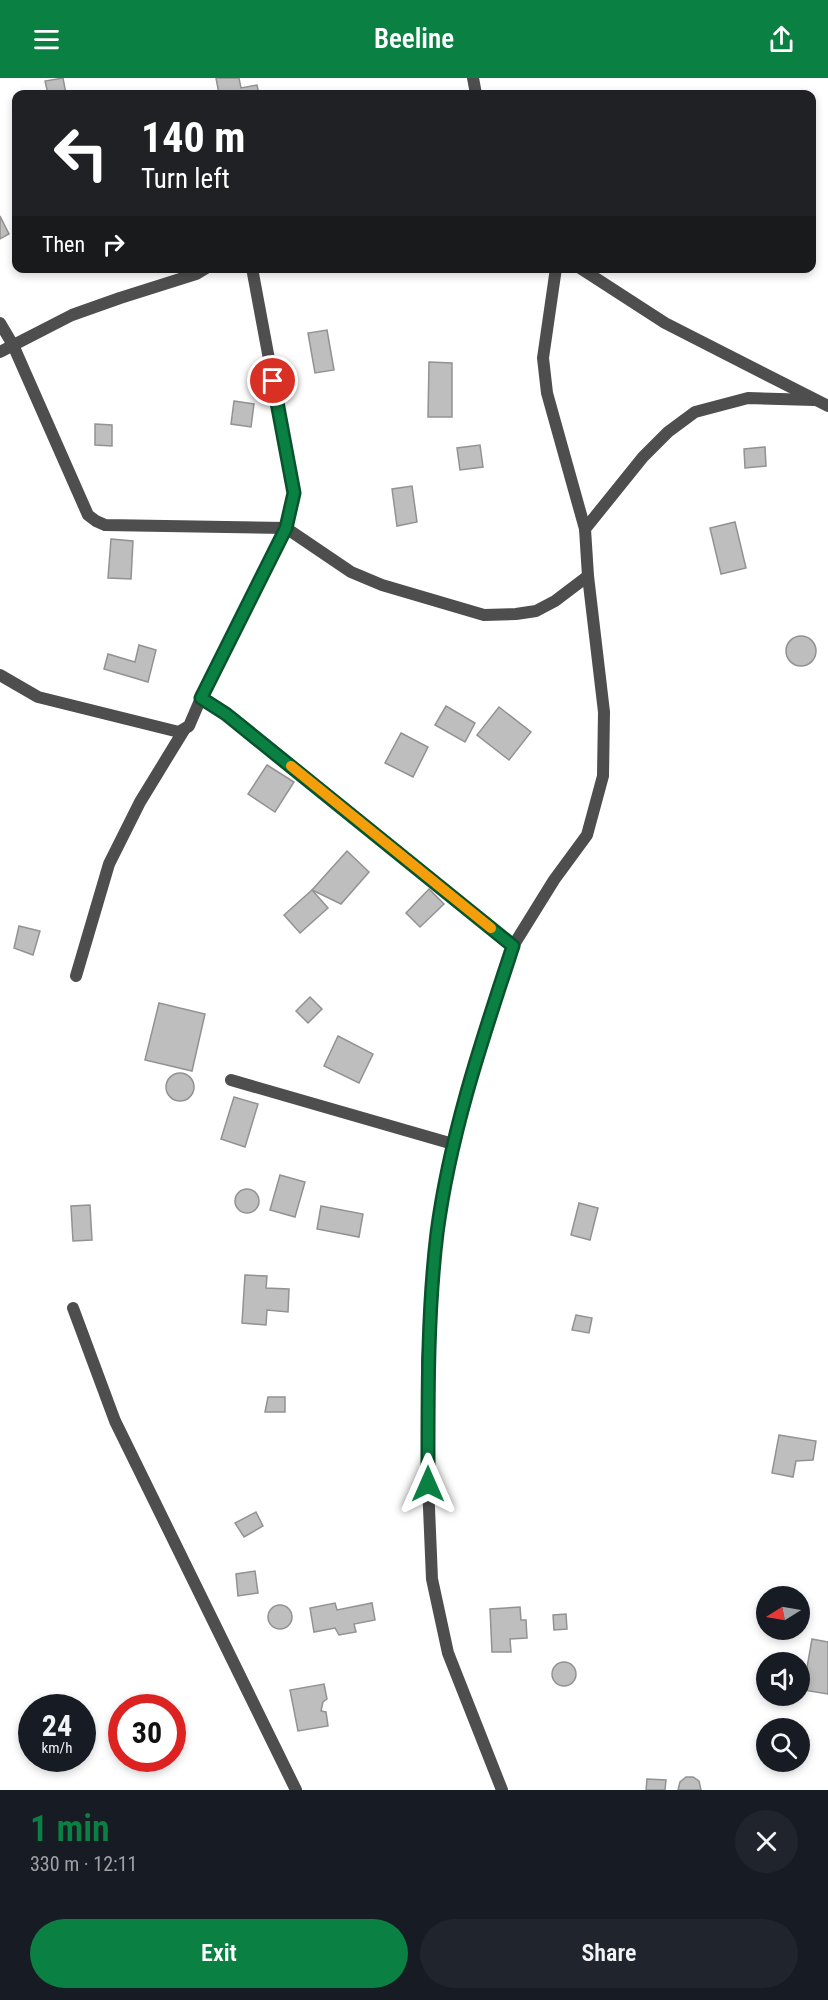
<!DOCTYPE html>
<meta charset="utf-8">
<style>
:root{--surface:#171b24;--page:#20242c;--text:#f1f3f6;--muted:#9ea1a6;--accent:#0b8043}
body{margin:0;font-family:"Roboto Condensed",sans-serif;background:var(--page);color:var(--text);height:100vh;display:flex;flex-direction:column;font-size:22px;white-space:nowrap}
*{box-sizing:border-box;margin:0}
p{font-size:20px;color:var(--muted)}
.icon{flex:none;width:33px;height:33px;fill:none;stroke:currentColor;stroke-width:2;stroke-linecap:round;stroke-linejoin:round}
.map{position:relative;height:1712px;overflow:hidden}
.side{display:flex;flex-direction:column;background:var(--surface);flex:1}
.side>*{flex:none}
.hud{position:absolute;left:12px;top:12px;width:804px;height:183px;border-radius:12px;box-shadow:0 3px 9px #0003;background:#202124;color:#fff;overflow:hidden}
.needle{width:39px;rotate:259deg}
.buttons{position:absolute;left:756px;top:1508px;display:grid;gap:12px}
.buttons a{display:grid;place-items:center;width:54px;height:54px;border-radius:50%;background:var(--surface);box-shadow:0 3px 9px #0003;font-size:30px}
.speed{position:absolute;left:18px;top:1616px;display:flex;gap:12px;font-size:30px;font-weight:700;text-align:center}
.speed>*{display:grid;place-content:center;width:78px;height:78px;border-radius:50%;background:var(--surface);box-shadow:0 3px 9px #0003;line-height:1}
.speed small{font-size:15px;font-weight:400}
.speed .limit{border:9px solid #d22;background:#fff;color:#111}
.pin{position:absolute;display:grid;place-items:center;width:51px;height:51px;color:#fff;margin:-26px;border:3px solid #fff;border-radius:50%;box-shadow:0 2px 6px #0007}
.me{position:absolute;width:66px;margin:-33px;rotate:0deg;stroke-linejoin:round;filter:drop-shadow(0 0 4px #0008)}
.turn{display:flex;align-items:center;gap:21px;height:126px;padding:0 30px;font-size:27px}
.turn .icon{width:78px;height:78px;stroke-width:2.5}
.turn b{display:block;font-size:42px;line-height:51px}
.then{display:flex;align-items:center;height:57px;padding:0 30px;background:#0003;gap:12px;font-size:22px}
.round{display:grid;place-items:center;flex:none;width:63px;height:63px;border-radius:32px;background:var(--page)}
.headline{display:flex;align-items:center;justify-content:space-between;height:102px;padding:0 30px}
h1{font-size:36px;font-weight:600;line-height:45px;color:var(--accent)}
.cta{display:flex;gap:12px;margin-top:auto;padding:12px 30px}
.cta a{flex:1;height:69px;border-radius:36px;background:var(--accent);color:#fff;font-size:24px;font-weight:600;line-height:69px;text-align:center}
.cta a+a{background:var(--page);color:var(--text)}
header{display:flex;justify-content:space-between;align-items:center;height:78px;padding:0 30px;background:var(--accent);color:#fff;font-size:27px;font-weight:600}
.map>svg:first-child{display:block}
</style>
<header><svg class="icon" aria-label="menu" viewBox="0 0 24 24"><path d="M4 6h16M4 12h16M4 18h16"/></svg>Beeline<svg class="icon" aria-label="share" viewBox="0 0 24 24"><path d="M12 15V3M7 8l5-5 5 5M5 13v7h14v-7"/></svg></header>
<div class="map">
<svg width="828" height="1712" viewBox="0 0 828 1712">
<rect width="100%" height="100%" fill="#fff"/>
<g fill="#bebebe" stroke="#929292" stroke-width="1.5">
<path d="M 63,0 L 66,16 L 48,16 L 45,3 Z"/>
<path d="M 216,0 L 239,0 L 241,10 L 257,7 L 259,16 L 219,16 Z"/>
<path d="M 0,138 L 9,156 L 0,161 Z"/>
<path d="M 327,252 L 334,292 L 315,295 L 308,255 Z"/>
<path d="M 429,284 L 452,285 L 452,339 L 428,339 Z"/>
<path d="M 234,323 L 254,326 L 251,349 L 231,346 Z"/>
<path d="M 95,346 L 112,347 L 112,368 L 95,367 Z"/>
<path d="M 480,367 L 483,389 L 460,392 L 457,370 Z"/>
<path d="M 765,369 L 766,388 L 745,390 L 744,371 Z"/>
<path d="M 412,408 L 417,444 L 397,448 L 392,411 Z"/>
<path d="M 735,444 L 746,490 L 721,496 L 710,450 Z"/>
<path d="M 111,461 L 133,463 L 131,501 L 108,500 Z"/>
<circle cx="801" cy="573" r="15"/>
<path d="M 139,567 L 156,572 L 148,604 L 104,591 L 108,576 L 135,584 Z"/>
<path d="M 446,628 L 475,645 L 465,664 L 435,647 Z"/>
<path d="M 499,629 L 531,654 L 509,682 L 477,657 Z"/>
<path d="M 401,655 L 428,669 L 413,699 L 385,685 Z"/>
<path d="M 267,687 L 294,704 L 275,734 L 248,716 Z"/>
<path d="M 347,773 L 369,794 L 341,826 L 312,812 Z"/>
<path d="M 429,811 L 444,826 L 420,849 L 406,835 Z"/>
<path d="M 312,812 L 328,830 L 300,855 L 284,837 Z"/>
<path d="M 19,848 L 40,853 L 33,877 L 14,870 Z"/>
<path d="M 310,919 L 322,931 L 308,945 L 296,933 Z"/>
<path d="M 159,925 L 205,936 L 192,993 L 145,982 Z"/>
<path d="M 338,958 L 373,976 L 359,1005 L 324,988 Z"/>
<circle cx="180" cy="1009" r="14"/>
<path d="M 234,1019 L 258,1026 L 245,1069 L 221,1061 Z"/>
<path d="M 280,1097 L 305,1104 L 295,1139 L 270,1132 Z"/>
<circle cx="247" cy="1123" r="12"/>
<path d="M 579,1125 L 598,1130 L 590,1162 L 571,1157 Z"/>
<path d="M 90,1127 L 92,1162 L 73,1163 L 71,1128 Z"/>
<path d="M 321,1128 L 363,1136 L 359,1159 L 317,1151 Z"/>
<path d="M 245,1197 L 267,1198 L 266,1210 L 289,1211 L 288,1234 L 267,1232 L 266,1247 L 242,1245 Z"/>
<path d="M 576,1237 L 592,1240 L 589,1255 L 572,1252 Z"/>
<path d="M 268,1319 L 285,1319 L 285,1334 L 265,1334 Z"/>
<path d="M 779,1357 L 816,1363 L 813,1382 L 796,1383 L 793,1399 L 772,1395 Z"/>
<path d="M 256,1434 L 263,1448 L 244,1459 L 235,1445 Z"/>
<path d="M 255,1493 L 258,1515 L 238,1518 L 236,1496 Z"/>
<path d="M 335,1525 L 337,1532 L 372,1525 L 375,1542 L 354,1546 L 356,1554 L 339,1557 L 335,1550 L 314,1554 L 310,1530 Z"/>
<circle cx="280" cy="1539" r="12"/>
<path d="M 520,1529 L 521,1542 L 526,1542 L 527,1560 L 510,1561 L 511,1574 L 492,1574 L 490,1531 Z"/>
<path d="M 566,1536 L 567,1551 L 554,1552 L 553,1537 Z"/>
<path d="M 812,1561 L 828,1564 L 828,1616 L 803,1612 Z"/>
<circle cx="564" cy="1596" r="12"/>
<path d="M 324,1606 L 327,1621 L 323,1624 L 321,1633 L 326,1634 L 328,1648 L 298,1653 L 290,1612 Z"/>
<path d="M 686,1699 L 693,1699 L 699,1703 L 701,1712 L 678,1712 L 680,1704 Z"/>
<path d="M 647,1701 L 666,1702 L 665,1712 L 646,1712 Z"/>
</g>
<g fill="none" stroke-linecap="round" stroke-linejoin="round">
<g stroke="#4e4e4e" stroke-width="12">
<path d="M 473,0 L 476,16"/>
<path d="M 556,190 L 543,280 L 547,315 L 585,451"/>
<path d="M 580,190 L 665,245 L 828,328"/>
<path d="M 0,245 L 13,267 L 88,437 L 96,443 L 105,447 L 286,450 L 351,494 L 382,507 L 484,537 L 516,536 L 536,533 L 555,523 L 588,498"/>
<path d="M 0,274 L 72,237 L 120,220 L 196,196 L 206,190"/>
<path d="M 0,597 L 38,619 L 179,654 L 189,648 L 201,620 L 286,450 L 294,415 L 252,190"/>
<path d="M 201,620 L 226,636 L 513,868"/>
<path d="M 76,898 L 109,786 L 140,724 L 184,652"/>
<path d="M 231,1002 L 453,1066"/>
<path d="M 73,1230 L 115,1343 L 296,1712"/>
<path d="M 502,1712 L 448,1575 L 432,1501 L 428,1406 L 427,1285 L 437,1154 L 453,1066 L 470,1001 L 513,868 L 554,802 L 587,757 L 603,698 L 604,634 L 588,498 L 585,451 L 643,379 L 668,354 L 695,334 L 748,320 L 814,322"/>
</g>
</g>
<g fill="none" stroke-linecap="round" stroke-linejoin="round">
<g stroke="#07532c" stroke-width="15">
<path id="route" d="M 273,303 L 294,415 L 286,450 L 201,620 L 226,636 L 513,868 C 482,962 450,1056 437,1155 C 427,1238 428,1322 428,1406"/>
</g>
<use href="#route" stroke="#0b8043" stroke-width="10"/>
<path stroke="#f59e0b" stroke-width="10" d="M 291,688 L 491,850"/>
</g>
</svg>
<div class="buttons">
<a><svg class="needle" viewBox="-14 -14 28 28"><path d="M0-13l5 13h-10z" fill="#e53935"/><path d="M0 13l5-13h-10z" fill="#9ea1a6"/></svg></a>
<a><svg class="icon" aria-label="sound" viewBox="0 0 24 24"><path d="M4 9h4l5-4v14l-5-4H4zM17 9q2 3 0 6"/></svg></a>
<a><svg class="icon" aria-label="search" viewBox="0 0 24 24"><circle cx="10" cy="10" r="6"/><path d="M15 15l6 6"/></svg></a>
</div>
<div class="speed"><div>24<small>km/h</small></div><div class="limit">30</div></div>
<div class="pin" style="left:273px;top:303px;background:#d93025"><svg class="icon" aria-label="arrive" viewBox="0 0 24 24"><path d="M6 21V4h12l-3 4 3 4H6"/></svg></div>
<svg class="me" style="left:428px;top:1406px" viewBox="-20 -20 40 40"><path d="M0-17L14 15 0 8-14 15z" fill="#0b8043" stroke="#fff" stroke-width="4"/></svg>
<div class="hud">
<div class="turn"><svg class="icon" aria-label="left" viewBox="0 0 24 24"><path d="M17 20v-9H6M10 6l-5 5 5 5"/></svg><div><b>140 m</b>Turn left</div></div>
<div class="then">Then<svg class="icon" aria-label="right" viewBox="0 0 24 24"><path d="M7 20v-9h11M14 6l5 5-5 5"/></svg></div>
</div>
</div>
<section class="side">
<div class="headline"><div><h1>1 min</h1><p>330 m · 12:11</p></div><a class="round"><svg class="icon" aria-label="close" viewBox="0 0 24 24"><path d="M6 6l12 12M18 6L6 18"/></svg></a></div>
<div class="cta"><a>Exit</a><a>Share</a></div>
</section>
